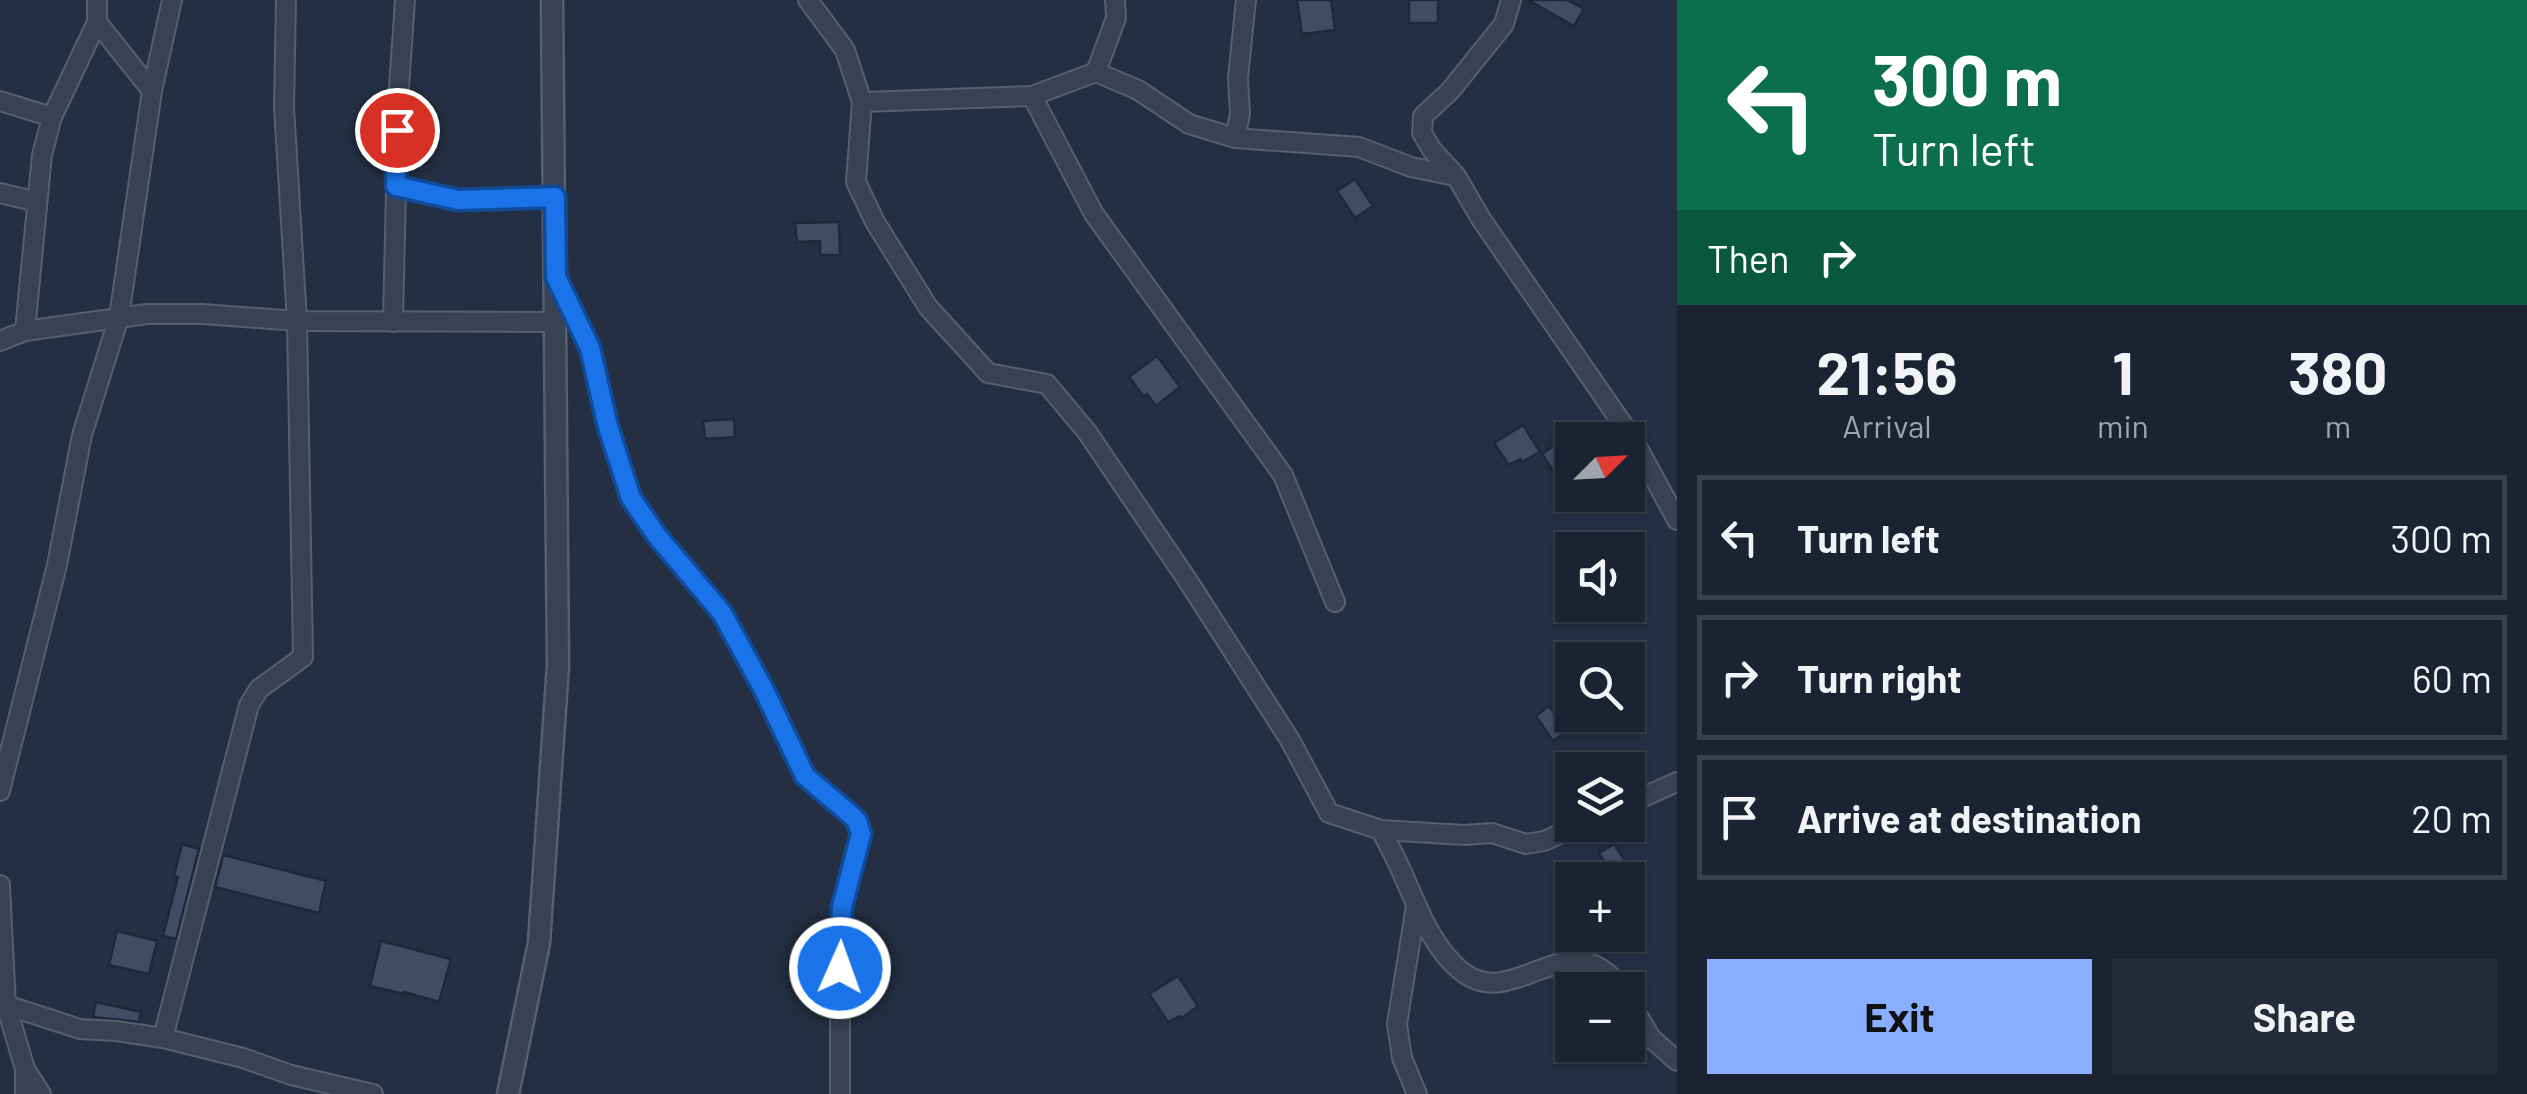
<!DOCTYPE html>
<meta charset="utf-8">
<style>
:root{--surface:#1b2332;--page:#242b3a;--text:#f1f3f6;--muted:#a0a4ac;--line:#39404d;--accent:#88afff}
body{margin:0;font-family:Barlow,sans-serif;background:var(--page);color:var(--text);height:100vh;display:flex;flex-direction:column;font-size:38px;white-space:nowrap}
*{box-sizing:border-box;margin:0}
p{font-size:32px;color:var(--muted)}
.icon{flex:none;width:55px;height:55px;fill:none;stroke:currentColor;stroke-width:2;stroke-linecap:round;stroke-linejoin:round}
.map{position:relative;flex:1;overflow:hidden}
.drawer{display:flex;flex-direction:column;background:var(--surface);width:850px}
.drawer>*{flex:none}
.guide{background:#0b6e4f;color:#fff;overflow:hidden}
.needle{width:65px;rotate:66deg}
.buttons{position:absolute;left:1555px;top:422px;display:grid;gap:20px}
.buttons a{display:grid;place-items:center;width:90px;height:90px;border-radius:0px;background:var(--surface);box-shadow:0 2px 8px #0004,0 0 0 2px var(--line);font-size:50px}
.pin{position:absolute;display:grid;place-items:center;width:85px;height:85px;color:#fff;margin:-42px;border:5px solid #fff;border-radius:50%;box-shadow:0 2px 10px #0007}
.me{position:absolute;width:110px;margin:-55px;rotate:2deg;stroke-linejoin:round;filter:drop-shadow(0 0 8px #0008)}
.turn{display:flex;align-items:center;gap:35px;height:210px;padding:0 30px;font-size:45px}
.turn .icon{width:130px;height:130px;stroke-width:2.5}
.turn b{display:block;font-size:70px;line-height:85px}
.then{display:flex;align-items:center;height:95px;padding:0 30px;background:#0003;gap:20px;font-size:38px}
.eta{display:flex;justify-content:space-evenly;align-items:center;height:170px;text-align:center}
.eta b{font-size:60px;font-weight:700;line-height:70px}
.action{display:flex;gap:20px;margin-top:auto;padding:20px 30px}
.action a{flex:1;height:115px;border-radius:0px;background:var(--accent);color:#111;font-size:40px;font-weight:700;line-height:115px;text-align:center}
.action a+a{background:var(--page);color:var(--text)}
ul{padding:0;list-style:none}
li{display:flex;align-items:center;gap:30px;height:125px;margin:0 20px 15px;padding:0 10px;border:5px solid var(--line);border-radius:0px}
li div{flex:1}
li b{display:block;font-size:38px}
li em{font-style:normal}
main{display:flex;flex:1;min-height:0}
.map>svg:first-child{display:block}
</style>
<main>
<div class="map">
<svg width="1677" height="1094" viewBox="0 0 1677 1094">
<rect width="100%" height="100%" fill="#242f43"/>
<g fill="#404c64" stroke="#1f283a" stroke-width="2.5">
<path d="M 1297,0 L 1331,0 L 1335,30 L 1302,34 Z"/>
<rect x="1409" y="0" width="29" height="23"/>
<path d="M 1528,0 L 1567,0 L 1584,9 L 1574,26 Z"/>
<path d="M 1355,179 L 1373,206 L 1355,218 L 1337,191 Z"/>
<path d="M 839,222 L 840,255 L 820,255 L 820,241 L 797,242 L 795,223 Z"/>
<path d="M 1157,356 L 1180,387 L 1156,406 L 1147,394 L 1144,397 L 1129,377 Z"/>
<path d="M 734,419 L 735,437 L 705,439 L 703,421 Z"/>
<path d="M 1523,425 L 1540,452 L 1522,462 L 1520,459 L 1509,465 L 1494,443 Z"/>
<path d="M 1572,433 L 1572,471 L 1559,480 L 1542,454 Z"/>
<path d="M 1549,706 L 1567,731 L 1553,741 L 1536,716 Z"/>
<path d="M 182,844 L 199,849 L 176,939 L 163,936 L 178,877 L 174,876 Z"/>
<path d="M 1614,844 L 1631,870 L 1616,880 L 1599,853 Z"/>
<path d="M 223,855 L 326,881 L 319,913 L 215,887 Z"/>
<path d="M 117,931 L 157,941 L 149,974 L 109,965 Z"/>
<path d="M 381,941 L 451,959 L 439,1002 L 404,992 L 404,994 L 370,986 Z"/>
<path d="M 1178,976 L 1198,1006 L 1181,1019 L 1180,1016 L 1168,1022 L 1149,994 Z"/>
<path d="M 96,1002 L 141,1012 L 139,1022 L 93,1017 Z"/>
</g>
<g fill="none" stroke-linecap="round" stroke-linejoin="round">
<g stroke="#565f70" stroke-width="22">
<g id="minor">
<path d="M 808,0 L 845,50 L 862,102 L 856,182 L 875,222 L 928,307 L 988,373 L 1047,384 L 1087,432 L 1188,581 L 1290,740 L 1329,813 L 1381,830 L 1465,835 L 1492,833 L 1526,844 L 1544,841 L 1580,825"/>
<path d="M 1115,0 L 1116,18 L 1096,72 L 1138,90 L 1189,124 L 1235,138 L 1359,147 L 1411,167 L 1455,176"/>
<path d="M 1511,0 L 1504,24 L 1450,91 L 1423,116 L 1422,133 L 1432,150 L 1456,176 L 1481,219 L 1633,439 L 1677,520"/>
<path d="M 97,22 L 152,91"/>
<path d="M 1032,96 L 1094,214 L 1283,475 L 1335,602"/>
<path d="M 0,101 L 52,117"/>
<path d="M 862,102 L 1032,96 L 1096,72"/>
<path d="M 1235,138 L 1240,114 L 1238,78 L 1246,0"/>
<path d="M 396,186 L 458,200 L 555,197"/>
<path d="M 0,193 L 37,202"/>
<path d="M 556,277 L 589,348 L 608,427 L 631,497 L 657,536 L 722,613 L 764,689 L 805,776 L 851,815 L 857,821 L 861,833 L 842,907 L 840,933 L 840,1094"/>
<path d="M 393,322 L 398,102 L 405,0"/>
<path d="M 25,331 L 42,155 L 52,117 L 97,22 L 97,0"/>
<path d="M 0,341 L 25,331 L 147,314 L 202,314 L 297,321 L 556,322"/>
<path d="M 0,791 L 57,565 L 82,435 L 119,317 L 152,91 L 172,0"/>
<path d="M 1628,804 L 1677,782"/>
<path d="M 1381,830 C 1389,846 1398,862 1405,879 C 1419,911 1433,948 1461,971 C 1515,1015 1570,915 1622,990"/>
<path d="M 0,885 L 6,1005 L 25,1069 L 25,1094"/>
<path d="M 1416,906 L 1397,1024 L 1402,1058 L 1417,1094"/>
<path d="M 1628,999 L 1651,1038 L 1677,1061"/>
<path d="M 6,1005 L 80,1029 L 116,1031 L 163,1038 L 243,1058 L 291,1075 L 373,1094"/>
<path d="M 163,1038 L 249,705 L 259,689 L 303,657 L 297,321 L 284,107 L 286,0"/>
<path d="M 25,1069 L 41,1094"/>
</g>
</g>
<g stroke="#565f70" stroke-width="25">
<path id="tertiary" d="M 508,1094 L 539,943 L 558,665 L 552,0"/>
</g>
<use href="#minor" stroke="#384253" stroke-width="18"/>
<use href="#tertiary" stroke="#384253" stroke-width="20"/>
</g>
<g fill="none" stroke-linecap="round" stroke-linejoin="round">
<g stroke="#114b97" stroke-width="25">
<path id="route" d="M 397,130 L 396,186 L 458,200 L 555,197 L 556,277 L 590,348 L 608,427 L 631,498 L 657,536 L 722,613 L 764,690 L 805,776 L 851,815 L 857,821 L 861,834 L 842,907 L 840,968"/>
</g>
<use href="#route" stroke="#1a73e8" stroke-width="18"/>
</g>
</svg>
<div class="buttons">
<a><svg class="needle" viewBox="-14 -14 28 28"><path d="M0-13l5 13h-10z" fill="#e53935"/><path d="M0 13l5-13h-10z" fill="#a0a4ac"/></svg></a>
<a><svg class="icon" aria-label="sound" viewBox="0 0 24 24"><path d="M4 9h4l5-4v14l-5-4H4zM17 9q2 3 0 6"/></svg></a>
<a><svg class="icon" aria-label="search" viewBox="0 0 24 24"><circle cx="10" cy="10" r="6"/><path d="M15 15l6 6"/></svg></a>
<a><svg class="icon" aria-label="layers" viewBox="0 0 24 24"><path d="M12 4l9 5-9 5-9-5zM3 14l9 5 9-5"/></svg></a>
<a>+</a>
<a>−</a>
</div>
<div class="pin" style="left:397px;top:130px;background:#d93025"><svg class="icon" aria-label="arrive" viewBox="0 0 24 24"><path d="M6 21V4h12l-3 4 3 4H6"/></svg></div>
<svg class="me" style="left:840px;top:968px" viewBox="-20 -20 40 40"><circle r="17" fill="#1a73e8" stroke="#fff" stroke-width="3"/><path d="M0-11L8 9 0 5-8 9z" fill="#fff"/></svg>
</div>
<section class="drawer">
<div class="guide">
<div class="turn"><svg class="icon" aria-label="left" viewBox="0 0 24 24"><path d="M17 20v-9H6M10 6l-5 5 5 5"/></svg><div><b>300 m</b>Turn left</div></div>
<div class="then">Then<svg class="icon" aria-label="right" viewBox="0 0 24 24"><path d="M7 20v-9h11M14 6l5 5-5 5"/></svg></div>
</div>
<div class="eta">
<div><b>21:56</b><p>Arrival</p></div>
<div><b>1</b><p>min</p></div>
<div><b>380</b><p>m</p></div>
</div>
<ul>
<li><svg class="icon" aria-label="left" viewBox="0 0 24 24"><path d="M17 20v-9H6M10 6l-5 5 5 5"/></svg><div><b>Turn left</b></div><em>300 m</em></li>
<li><svg class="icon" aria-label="right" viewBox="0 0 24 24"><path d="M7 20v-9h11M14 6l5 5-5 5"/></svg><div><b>Turn right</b></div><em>60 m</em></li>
<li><svg class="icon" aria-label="arrive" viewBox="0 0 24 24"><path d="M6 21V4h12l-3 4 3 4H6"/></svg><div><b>Arrive at destination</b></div><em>20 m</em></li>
</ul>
<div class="action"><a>Exit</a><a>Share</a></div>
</section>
</main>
